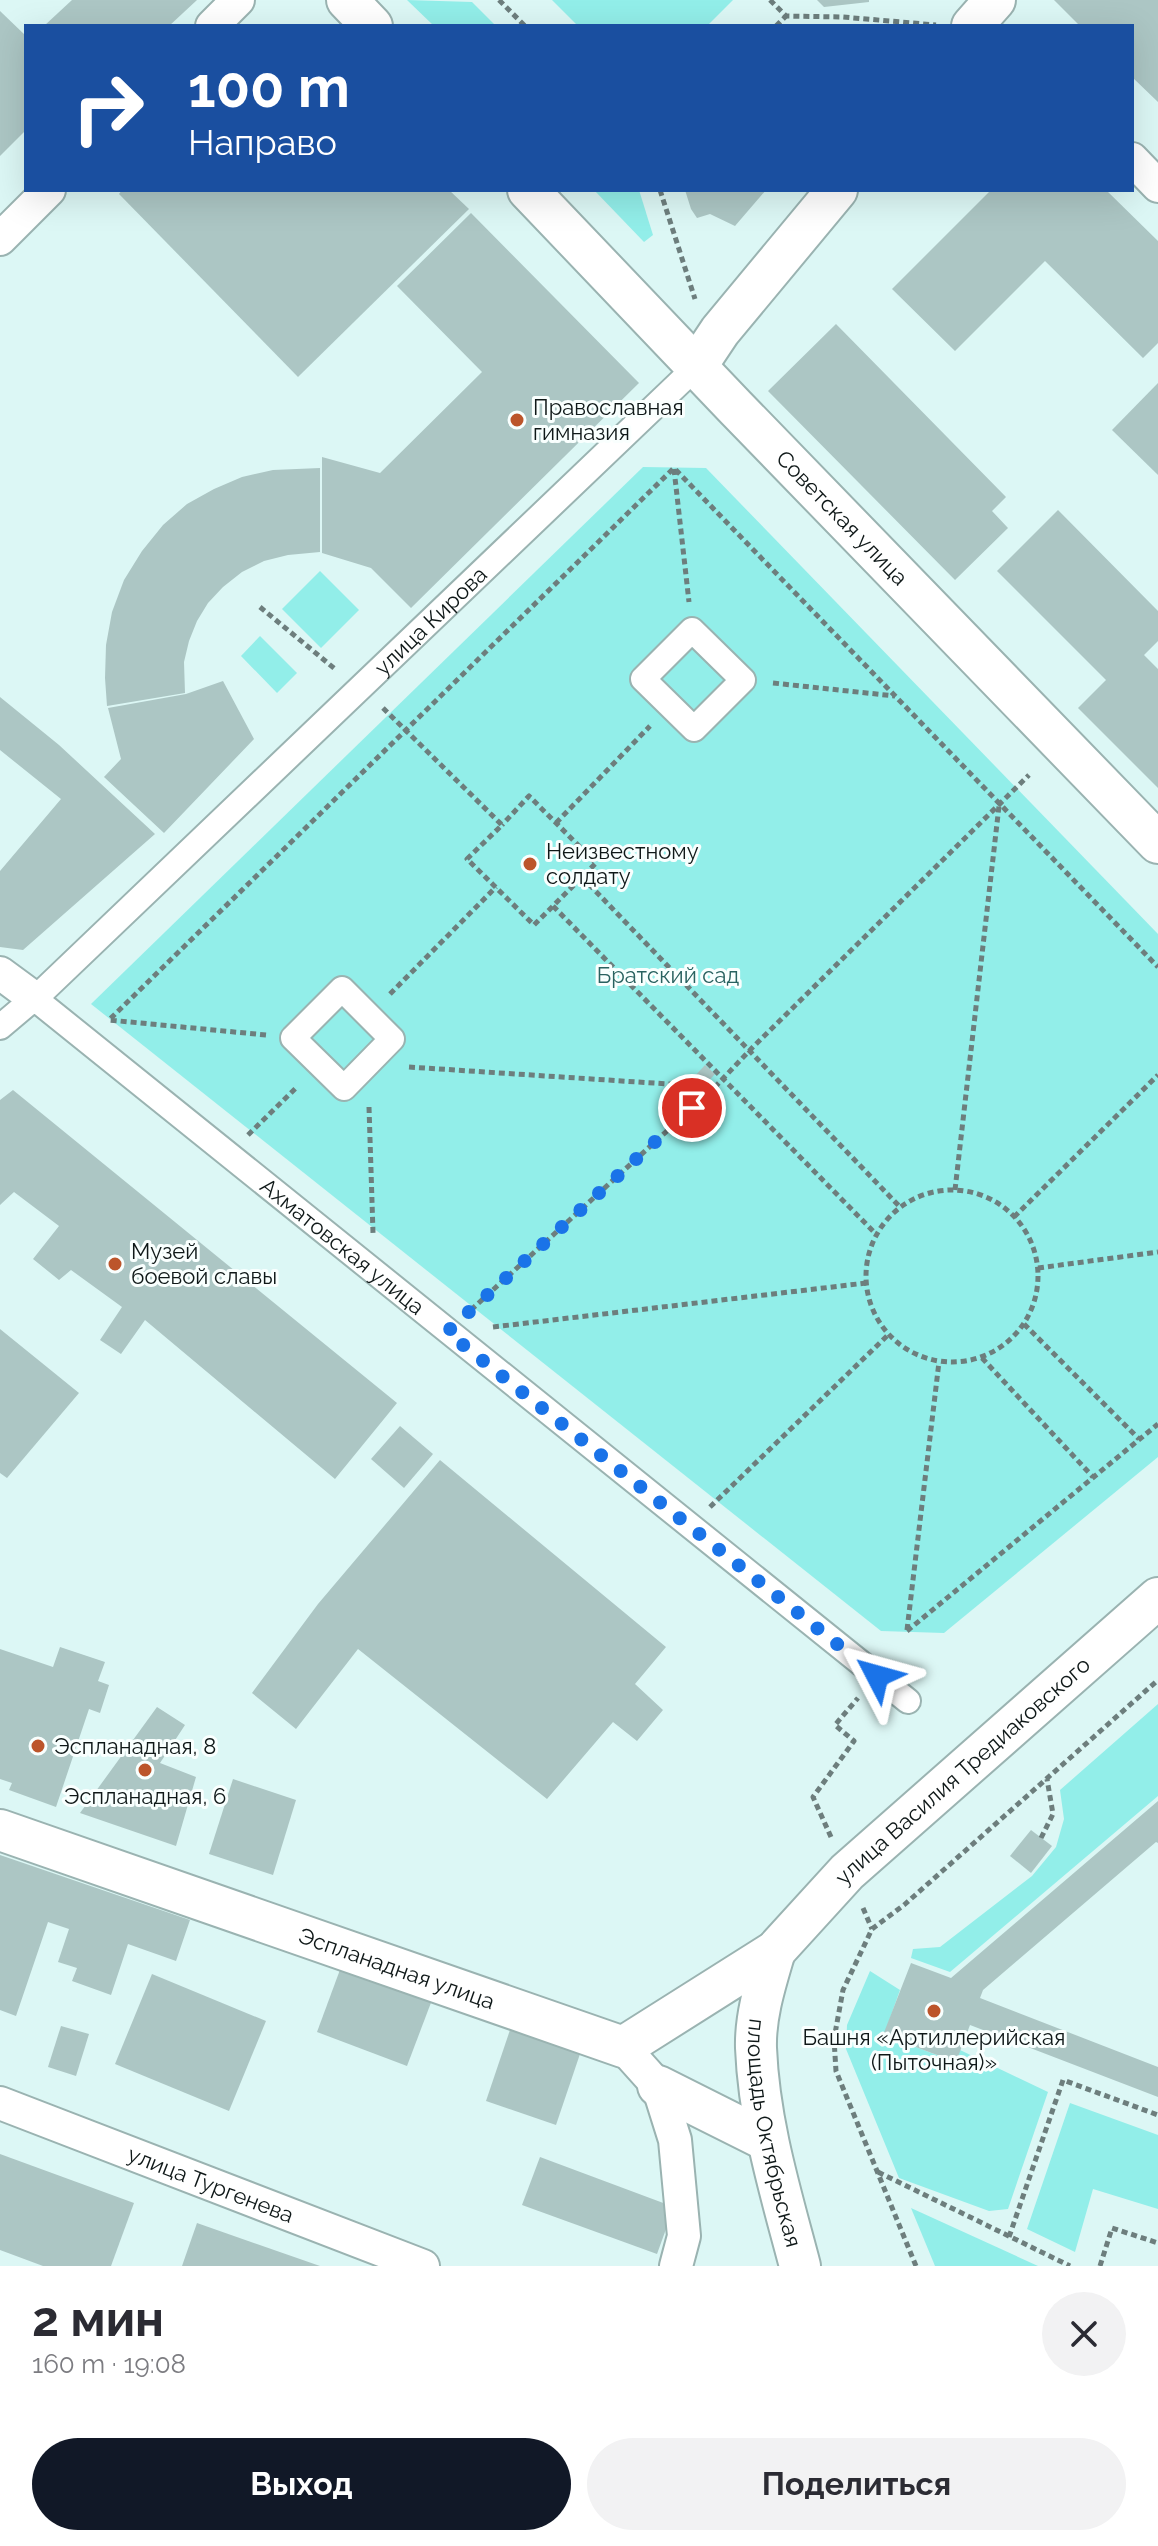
<!DOCTYPE html>
<html lang="ru">
<meta charset="utf-8">
<style>
:root{--surface:#fff;--page:#f2f2f3;--text:#2b2b33;--muted:#7c7c81;--accent:#111827}
body{margin:0;font-family:Raleway,sans-serif;background:var(--page);color:var(--text);height:100vh;display:flex;flex-direction:column;font-size:30px;white-space:nowrap}
*{box-sizing:border-box;margin:0}
p{font-size:26px;color:var(--muted)}
.icon{flex:none;width:44px;height:44px;fill:none;stroke:currentColor;stroke-width:2;stroke-linecap:round;stroke-linejoin:round}
.map{position:relative;height:2266px;overflow:hidden}
.side{display:flex;flex-direction:column;background:var(--surface);flex:1}
.side>*{flex:none}
.hud{position:absolute;left:24px;top:24px;width:1110px;height:168px;border-radius:0px;box-shadow:0 8px 32px #0002;background:#1a4fa0;color:#fff;overflow:hidden}
.pin{position:absolute;display:grid;place-items:center;width:68px;height:68px;color:#fff;margin:-34px;border:4px solid #fff;border-radius:50%;box-shadow:0 2px 8px #0007}
.me{position:absolute;width:88px;margin:-44px;rotate:309deg;stroke-linejoin:round;filter:drop-shadow(0 0 6px #0008)}
.turn{display:flex;align-items:center;gap:28px;height:168px;padding:0 32px;font-size:36px}
.turn .icon{width:104px;height:104px;stroke-width:2.5}
.turn b{display:block;font-size:56px;line-height:68px}
.round{display:grid;place-items:center;flex:none;width:84px;height:84px;border-radius:42px;background:var(--page)}
.head{display:flex;align-items:center;justify-content:space-between;height:136px;padding:0 32px}
h1{font-size:48px;font-weight:700;line-height:60px}
.button{display:flex;gap:16px;margin-top:auto;padding:16px 32px}
.button a{flex:1;height:92px;border-radius:48px;background:var(--accent);color:#fff;font-size:32px;font-weight:700;line-height:92px;text-align:center}
.button a+a{background:var(--page);color:var(--text)}
.map>svg:first-child{display:block}
</style>
<div class="map">
<svg width="1158" height="2266" viewBox="0 0 1158 2266">
<rect width="100%" height="100%" fill="#dcf7f5"/>
<g fill="#92eee9">
<path d="M 407,0 L 472,2 L 496,26 L 434,26 Z"/>
<path d="M 552,0 L 733,0 L 707,26 L 578,26 Z"/>
<path d="M 594,190 L 639,190 L 653,235 L 644,242 Z"/>
<path d="M 643,467 L 706,468 L 1158,934 L 1158,1457 L 944,1633 L 881,1631 L 91,1004 Z"/>
<path d="M 320,571 L 359,610 L 321,648 L 282,609 Z"/>
<path d="M 260,636 L 297,673 L 277,693 L 241,656 Z"/>
<path d="M 1158,1704 L 1158,1796 L 950,1972 L 911,1958 L 913,1949 L 940,1947 L 1032,1876 L 1056,1847 L 1064,1819 L 1060,1790 Z"/>
<path d="M 870,1971 L 900,1990 L 884,2035 L 955,2062 L 960,2050 L 1048,2092 L 1008,2209 L 989,2211 L 899,2178 L 846,2049 L 847,2025 Z"/>
<path d="M 1070,2103 L 1158,2135 L 1158,2209 L 1093,2189 L 1075,2252 L 1027,2229 Z"/>
<path d="M 911,2208 L 1038,2266 L 935,2266 Z"/>
</g>
<g fill="#acc6c4">
<path d="M 72,0 L 197,0 L 169,26 L 44,26 Z"/>
<path d="M 817,0 L 869,0 L 869,2 L 824,7 Z"/>
<path d="M 1054,0 L 1158,0 L 1158,102 L 1132,77 L 1132,26 L 1080,26 Z"/>
<path d="M 0,11 L 26,36 L 26,130 L 0,156 Z"/>
<path d="M 122,190 L 449,190 L 469,209 L 298,377 L 119,194 Z"/>
<path d="M 685,190 L 766,190 L 735,226 L 710,214 L 697,218 L 691,209 Z"/>
<path d="M 991,190 L 1106,190 L 1158,241 L 1158,343 L 1143,358 L 1045,261 L 955,351 L 892,289 Z"/>
<path d="M 471,213 L 639,383 L 411,608 L 371,568 L 322,553 L 322,457 L 380,473 L 482,372 L 397,286 Z"/>
<path d="M 836,324 L 1006,497 L 992,511 L 1008,528 L 955,580 L 768,391 Z"/>
<path d="M 1158,383 L 1158,475 L 1112,430 Z"/>
<path d="M 320,468 L 320,552 L 288,555 L 264,561 L 242,572 L 223,587 L 208,603 L 197,621 L 189,641 L 184,662 L 185,693 L 107,706 L 105,678 L 106,645 L 112,612 L 124,580 L 142,551 L 163,525 L 187,504 L 214,489 L 242,477 L 273,470 Z"/>
<path d="M 1058,510 L 1158,611 L 1158,641 L 1144,655 L 1158,669 L 1158,788 L 1078,708 L 1106,680 L 997,571 Z"/>
<path d="M 223,681 L 254,739 L 164,833 L 104,777 L 121,759 L 108,708 L 186,694 Z"/>
<path d="M 0,697 L 59,745 L 155,834 L 23,950 L 0,947 L 0,871 L 61,799 L 0,750 Z"/>
<path d="M 705,1065 L 715,1074 L 703,1087 L 693,1078 Z"/>
<path d="M 13,1090 L 397,1403 L 335,1479 L 145,1320 L 121,1354 L 100,1340 L 122,1307 L 71,1270 L 59,1280 L 33,1259 L 59,1226 L 14,1192 L 0,1205 L 0,1100 Z"/>
<path d="M 0,1329 L 79,1393 L 7,1478 L 0,1473 Z"/>
<path d="M 400,1426 L 433,1454 L 404,1488 L 371,1459 Z"/>
<path d="M 440,1460 L 666,1647 L 635,1684 L 663,1710 L 637,1741 L 613,1722 L 547,1799 L 358,1649 L 296,1729 L 252,1693 L 318,1604 Z"/>
<path d="M 60,1647 L 105,1662 L 98,1681 L 109,1685 L 100,1713 L 89,1709 L 56,1807 L 9,1790 L 12,1783 L 0,1779 L 0,1649 L 53,1667 Z"/>
<path d="M 157,1707 L 185,1725 L 160,1763 L 196,1777 L 176,1846 L 80,1813 Z"/>
<path d="M 233,1779 L 296,1800 L 273,1875 L 209,1854 Z"/>
<path d="M 1158,1801 L 1158,1843 L 1156,1842 L 983,1990 L 980,1998 L 1158,2067 L 1158,2097 L 970,2025 L 956,2062 L 883,2035 L 911,1963 L 951,1978 Z"/>
<path d="M 1031,1830 L 1052,1846 L 1031,1873 L 1010,1856 Z"/>
<path d="M 0,1855 L 190,1920 L 176,1961 L 128,1944 L 111,1995 L 72,1981 L 77,1968 L 58,1962 L 69,1929 L 48,1922 L 16,2016 L 0,2010 Z"/>
<path d="M 341,1967 L 432,2000 L 407,2066 L 317,2032 Z"/>
<path d="M 152,1974 L 266,2021 L 229,2111 L 115,2064 Z"/>
<path d="M 512,2024 L 582,2048 L 556,2125 L 486,2101 Z"/>
<path d="M 61,2026 L 89,2034 L 76,2076 L 48,2067 Z"/>
<path d="M 0,2154 L 134,2203 L 111,2266 L 43,2266 L 0,2250 Z"/>
<path d="M 540,2157 L 674,2207 L 657,2254 L 522,2205 Z"/>
<path d="M 197,2223 L 320,2266 L 182,2266 Z"/>
</g>
<g fill="none" stroke-linecap="round" stroke-linejoin="round">
<g stroke="#9ab3b1" stroke-width="28">
<g id="pedestrian">
<path d="M 692,630 L 743,680 L 694,729 L 643,679 Z"/>
<path d="M 342,989 L 392,1039 L 344,1088 L 293,1038 Z"/>
<path id="s1" d="M 34,998 L 908,1701"/>
<path id="s2" d="M 0,1027 L 44,990 L 696,367"/>
</g>
</g>
<g stroke="#9ab3b1" stroke-width="36">
<g id="minor">
<path d="M 212,26 L 238,0"/>
<path d="M 1132,159 L 1158,186"/>
<path d="M 0,239 L 49,190"/>
<path d="M 0,973 L 34,998"/>
<path d="M 623,2047 L 658,2086 L 675,2140 L 684,2236 L 676,2266"/>
<path id="s3" d="M 0,2103 L 423,2266"/>
</g>
</g>
<g stroke="#9ab3b1" stroke-width="44">
<g id="tertiary">
<path d="M 347,0 L 372,26"/>
<path d="M 972,26 L 995,0"/>
<path id="s4" d="M 528,190 L 735,407 L 1158,843"/>
<path d="M 696,367 L 720,331 L 837,190"/>
<path id="s5" d="M 0,1830 L 623,2047 L 775,1951 L 847,1872 L 1158,1598"/>
<path id="s6" d="M 775,1951 C 766,1982 755,2015 756,2048 C 759,2123 781,2194 800,2266"/>
<path d="M 658,2086 L 766,2140"/>
</g>
</g>
<g stroke="#6d7e7d" stroke-width="5" stroke-dasharray="6 4" stroke-linecap="butt">
<path d="M 499,0 L 525,26"/>
<path d="M 770,0 L 786,16 L 843,17 L 936,25"/>
<path d="M 776,26 L 786,16"/>
<path d="M 660,190 L 695,299"/>
<path d="M 674,469 L 689,602"/>
<path d="M 260,607 L 335,669"/>
<path d="M 773,683 L 895,696"/>
<path d="M 383,708 L 502,825 L 467,859 L 534,925 L 596,863 L 529,796 L 502,825"/>
<path d="M 556,823 L 650,726"/>
<path d="M 582,877 L 900,1207"/>
<path d="M 553,906 L 876,1234"/>
<path d="M 390,994 L 496,887"/>
<path d="M 266,1035 L 109,1020 L 674,468 L 1158,967"/>
<path d="M 409,1067 L 714,1087"/>
<path d="M 369,1107 L 373,1233"/>
<path d="M 248,1135 L 298,1086"/>
<circle cx="952" cy="1276" r="86"/>
<path d="M 955,1190 L 999,806"/>
<path d="M 1014,1217 L 1158,1075"/>
<path d="M 1038,1268 L 1158,1252"/>
<path d="M 471,1310 L 715,1087 L 752,1048 L 1029,775"/>
<path d="M 1024,1324 L 1139,1439"/>
<path d="M 493,1327 L 866,1283"/>
<path d="M 982,1358 L 1093,1477"/>
<path d="M 710,1507 L 888,1335"/>
<path d="M 907,1630 L 939,1362"/>
<path d="M 907,1631 L 1158,1424"/>
<path d="M 831,1837 L 813,1797 L 854,1741 L 835,1725 L 858,1698"/>
<path d="M 1041,1838 L 1053,1814 L 1047,1779"/>
<path d="M 863,1908 L 872,1929"/>
<path d="M 878,2172 L 1070,2266"/>
<path d="M 1009,2237 L 1063,2080 L 1158,2115"/>
<path d="M 916,2266 L 836,2071 L 834,2039 L 843,1990 L 872,1929 L 904,1905 L 1158,1680"/>
<path d="M 1100,2266 L 1112,2228 L 1158,2243"/>
</g>
<use href="#pedestrian" stroke="#fff" stroke-width="24"/>
<use href="#minor" stroke="#fff" stroke-width="32"/>
<use href="#tertiary" stroke="#fff" stroke-width="40"/>
</g>
<g fill="none" stroke-linecap="round" stroke-linejoin="round">
<path stroke="#1a73e8" stroke-width="14" stroke-dasharray="0 25.2" d="M 692,1108 L 447,1332 L 877,1676"/>
</g>
<g fill="#bc552b" stroke="#f9fffe" stroke-width="3">
<circle cx="517" cy="420" r="8"/>
<circle cx="530" cy="864" r="8"/>
<circle cx="115" cy="1264" r="8"/>
<circle cx="38" cy="1746" r="8"/>
<circle cx="145" cy="1770" r="8"/>
<circle cx="934" cy="2011" r="8"/>
</g>
<g text-anchor="middle" stroke-width="6" stroke-linejoin="round" paint-order="stroke">
<g font-size="22" fill="#0f1818" stroke="#f9fffe" text-anchor="start">
<text x="533" y="415">Православная<tspan x="533" dy="25">гимназия</tspan></text>
<text x="546" y="859">Неизвестному<tspan x="546" dy="25">солдату</tspan></text>
<text x="131" y="1259">Музей<tspan x="131" dy="25">боевой славы</tspan></text>
<text x="54" y="1754">Эспланадная, 8</text>
<text x="145" y="1804" text-anchor="middle">Эспланадная, 6</text>
<text x="934" y="2045" text-anchor="middle">Башня «Артиллерийская<tspan x="934" dy="25">(Пыточная)»</tspan></text>
</g>
<g font-size="22" fill="#0f1818" stroke="#f9fffe">
<text dy="8" stroke="none"><textPath href="#s4" startOffset="454">Советская улица</textPath></text>
<text dy="8" stroke="none"><textPath href="#s2" startOffset="592">улица Кирова</textPath></text>
<text dy="8" stroke="none"><textPath href="#s1" startOffset="396">Ахматовская улица</textPath></text>
<text dy="8" stroke="none"><textPath href="#s5" startOffset="1100">улица Василия Тредиаковского</textPath></text>
<text dy="8" stroke="none"><textPath href="#s5" startOffset="420">Эспланадная улица</textPath></text>
<text dy="8" stroke="none"><textPath href="#s6" startOffset="186">площадь Октябрьская</textPath></text>
<text dy="8" stroke="none"><textPath href="#s3" startOffset="226">улица Тургенева</textPath></text>
</g>
<g font-size="22" fill="#296260" stroke="#f9fffe">
<text x="668" y="983">Братский сад</text>
</g>
</g>
</svg>
<div class="pin" style="left:692px;top:1108px;background:#d93025"><svg class="icon" aria-label="arrive" viewBox="0 0 24 24"><path d="M6 21V4h12l-3 4 3 4H6"/></svg></div>
<svg class="me" style="left:877px;top:1676px" viewBox="-20 -20 40 40"><path d="M0-17L14 15 0 8-14 15z" fill="#1a73e8" stroke="#fff" stroke-width="4"/></svg>
<div class="hud">
<div class="turn"><svg class="icon" aria-label="right" viewBox="0 0 24 24"><path d="M7 20v-9h11M14 6l5 5-5 5"/></svg><div><b>100 m</b>Направо</div></div>
</div>
</div>
<section class="side">
<div class="head"><div><h1>2 мин</h1><p>160 m · 19:08</p></div><a class="round"><svg class="icon" aria-label="close" viewBox="0 0 24 24"><path d="M6 6l12 12M18 6L6 18"/></svg></a></div>
<div class="button"><a>Выход</a><a>Поделиться</a></div>
</section>
